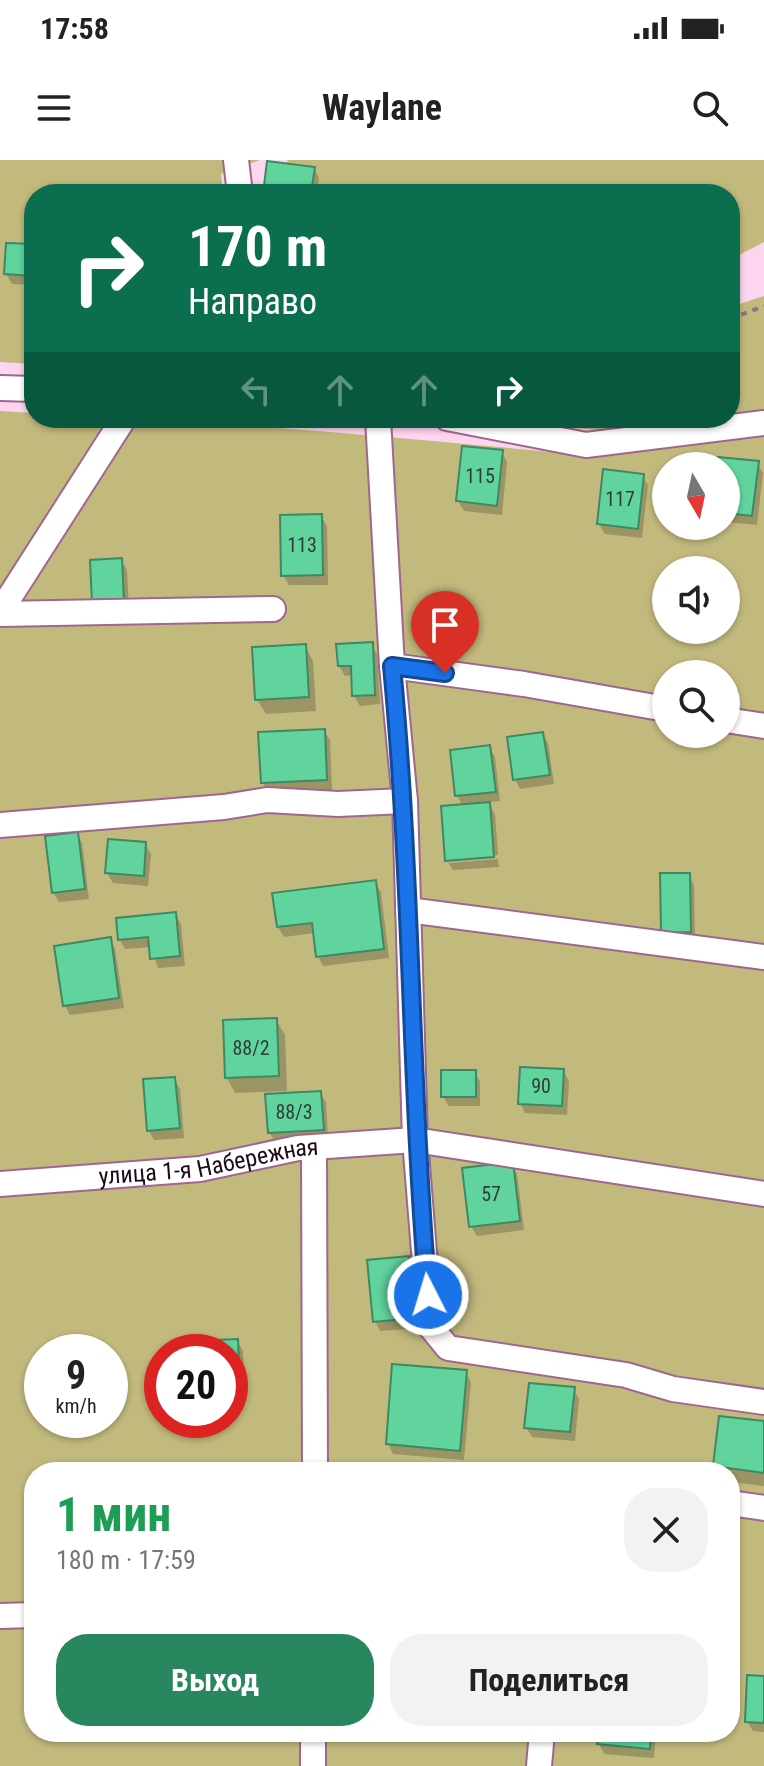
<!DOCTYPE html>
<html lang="ru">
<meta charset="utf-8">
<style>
:root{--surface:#fff;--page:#f2f2f2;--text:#222;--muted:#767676;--accent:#29875f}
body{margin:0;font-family:"Roboto Condensed",sans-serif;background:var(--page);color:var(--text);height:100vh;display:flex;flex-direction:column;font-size:30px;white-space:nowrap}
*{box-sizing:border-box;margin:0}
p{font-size:26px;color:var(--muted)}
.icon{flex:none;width:44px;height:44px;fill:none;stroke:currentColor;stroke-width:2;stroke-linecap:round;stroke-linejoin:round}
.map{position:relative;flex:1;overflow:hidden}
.side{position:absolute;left:24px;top:1302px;width:716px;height:280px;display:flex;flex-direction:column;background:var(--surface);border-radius:32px;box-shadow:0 2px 6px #0004}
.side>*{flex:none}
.guide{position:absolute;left:24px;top:24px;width:716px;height:244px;border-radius:32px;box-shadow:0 2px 6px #0004;background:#0b6e4f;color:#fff;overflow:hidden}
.needle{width:52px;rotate:171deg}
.tools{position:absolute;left:652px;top:292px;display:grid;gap:16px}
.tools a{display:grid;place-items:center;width:88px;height:88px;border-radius:50%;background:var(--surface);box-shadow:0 2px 6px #0004;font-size:40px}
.speed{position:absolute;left:24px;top:1174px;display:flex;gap:16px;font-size:40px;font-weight:700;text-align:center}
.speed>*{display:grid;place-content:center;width:104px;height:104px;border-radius:50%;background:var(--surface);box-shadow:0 2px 6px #0004;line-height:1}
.speed small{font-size:20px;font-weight:400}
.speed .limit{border:12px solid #d22;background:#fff;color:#111}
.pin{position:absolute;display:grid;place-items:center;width:68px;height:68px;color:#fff;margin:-82px -34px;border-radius:50% 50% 50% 0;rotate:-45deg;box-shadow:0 0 8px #0007}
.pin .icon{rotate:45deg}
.me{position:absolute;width:88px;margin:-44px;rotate:355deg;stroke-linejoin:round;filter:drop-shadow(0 0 6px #0008)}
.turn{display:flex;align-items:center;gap:28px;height:168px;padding:0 32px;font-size:36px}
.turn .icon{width:104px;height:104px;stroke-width:2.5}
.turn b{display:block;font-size:56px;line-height:68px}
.lanes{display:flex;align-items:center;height:76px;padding:0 32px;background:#0003;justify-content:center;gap:40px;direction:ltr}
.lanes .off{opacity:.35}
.round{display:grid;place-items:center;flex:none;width:84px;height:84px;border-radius:32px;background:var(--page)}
.headline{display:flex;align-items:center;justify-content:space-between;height:136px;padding:0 32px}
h1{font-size:48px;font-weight:700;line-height:60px;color:#1e9e55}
.button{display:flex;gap:16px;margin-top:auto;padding:16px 32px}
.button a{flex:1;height:92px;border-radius:32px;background:var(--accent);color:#fff;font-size:32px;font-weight:700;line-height:92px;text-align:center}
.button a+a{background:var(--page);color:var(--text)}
.status{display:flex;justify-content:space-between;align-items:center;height:56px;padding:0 40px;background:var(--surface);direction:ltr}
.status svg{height:22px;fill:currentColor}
header{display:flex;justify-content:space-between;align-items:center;height:104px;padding:0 32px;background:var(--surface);font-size:36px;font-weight:700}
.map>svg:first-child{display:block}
</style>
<div class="status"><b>17:58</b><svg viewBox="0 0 49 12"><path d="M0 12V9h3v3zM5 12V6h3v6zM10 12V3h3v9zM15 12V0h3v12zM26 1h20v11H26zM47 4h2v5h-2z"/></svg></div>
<header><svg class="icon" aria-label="menu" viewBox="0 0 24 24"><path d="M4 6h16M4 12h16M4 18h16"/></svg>Waylane<svg class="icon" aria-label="search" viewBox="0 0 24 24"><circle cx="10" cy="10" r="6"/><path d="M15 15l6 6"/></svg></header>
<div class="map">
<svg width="764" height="1606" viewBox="0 0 764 1606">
<rect width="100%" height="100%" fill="#fed5ee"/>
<g fill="#c2b97d" fill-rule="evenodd">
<path d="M 0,0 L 260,0 L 221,14 L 223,34 L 34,34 L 34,204 L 0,202 Z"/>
<path d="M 288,0 L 764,0 L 764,82 L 730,100 L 730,34 L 269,34 Z"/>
<path d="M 764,136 L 764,1606 L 0,1606 L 0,251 L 34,253 L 34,258 C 211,258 387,277 563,293 L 586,285 L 657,275 L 528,264 L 534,258 L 730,258 L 730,147 ZM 666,306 L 726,306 L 726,366 L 666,366 ZM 666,410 L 726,410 L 726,470 L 666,470 ZM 666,514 L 726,514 L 726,574 L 666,574 ZM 42,1192 L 110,1192 L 110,1260 L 42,1260 ZM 162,1192 L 230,1192 L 230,1260 L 162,1260 ZM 34,1312 L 730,1312 L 730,1572 L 34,1572 Z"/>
</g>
<g fill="#0003">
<path d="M 314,8 L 319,18 L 317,34 L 265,34 Z"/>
<path d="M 34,86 L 34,125 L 12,124 L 6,114 Z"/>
<path d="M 502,292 L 507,302 L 502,355 L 464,351 L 458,341 Z"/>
<path d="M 757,303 L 763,313 L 757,365 L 726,362 L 726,306 L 719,306 Z"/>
<path d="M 642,316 L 648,325 L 642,378 L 605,374 L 599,364 Z"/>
<path d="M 321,356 L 327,366 L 328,425 L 289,425 L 283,415 Z"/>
<path d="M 121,400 L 127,410 L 129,451 L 100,452 Z"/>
<path d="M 371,485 L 377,494 L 380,544 L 360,546 L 354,536 L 353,515 L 345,516 L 339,506 Z"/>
<path d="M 305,486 L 313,501 L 316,551 L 266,554 L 257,539 Z"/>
<path d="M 324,571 L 330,580 L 332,630 L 268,633 L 263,623 Z"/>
<path d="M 542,574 L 548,583 L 554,624 L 520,629 L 515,619 Z"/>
<path d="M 489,587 L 495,597 L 500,641 L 488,642 L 495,654 L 498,695 L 449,699 L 449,703 L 498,699 L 499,707 L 453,710 L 447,700 L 463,646 L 457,636 Z"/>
<path d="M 77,674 L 82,683 L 89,739 L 59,742 L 53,732 Z"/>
<path d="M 145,684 L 151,694 L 148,726 L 113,723 L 107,713 Z"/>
<path d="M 689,715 L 694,725 L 695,781 L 663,772 Z"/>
<path d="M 375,723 L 381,732 L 389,798 L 323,806 L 318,796 L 315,773 L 284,777 L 278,767 Z"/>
<path d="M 175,754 L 181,764 L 185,806 L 158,808 L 151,787 L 125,789 L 120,780 Z"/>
<path d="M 109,779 L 115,789 L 124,848 L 70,855 L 65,846 Z"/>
<path d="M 276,860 L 285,875 L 287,931 L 235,933 L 227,918 Z"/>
<path d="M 563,911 L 569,921 L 567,955 L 525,953 L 520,943 Z"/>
<path d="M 475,912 L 480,922 L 480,946 L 449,946 L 443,937 Z"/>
<path d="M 174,919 L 180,929 L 184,978 L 154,980 L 149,971 Z"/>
<path d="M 320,933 L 326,942 L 328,979 L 275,982 L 270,973 Z"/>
<path d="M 512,1004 L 517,1014 L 524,1070 L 477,1076 L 471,1066 Z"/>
<path d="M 408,1098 L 414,1108 L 420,1168 L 380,1171 L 375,1161 Z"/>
<path d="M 237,1181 L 243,1191 L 245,1244 L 230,1245 L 230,1192 L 193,1192 Z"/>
<path d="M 465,1212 L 471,1222 L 464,1300 L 393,1294 L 388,1284 Z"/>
<path d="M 573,1229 L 579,1239 L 575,1281 L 532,1277 L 526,1267 Z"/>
<path d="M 764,1264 L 764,1326 L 730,1322 L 730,1312 L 718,1312 L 715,1306 Z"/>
<path d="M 764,1518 L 764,1572 L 753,1571 L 747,1562 Z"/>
<path d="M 466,1572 L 520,1572 L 519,1581 Z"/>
<path d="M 600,1572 L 656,1572 L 654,1598 L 604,1594 L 599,1584 Z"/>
</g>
<g fill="#61d49e" stroke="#3e8865" stroke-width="2">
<path d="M 267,1 L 315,7 L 311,34 L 263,34 Z"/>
<path d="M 6,83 L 34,84 L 34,116 L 4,114 Z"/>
<path d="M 462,286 L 503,290 L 497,346 L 456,341 Z"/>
<path d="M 718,297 L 759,301 L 752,356 L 726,353 L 726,306 L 717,306 Z"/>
<path d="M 603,309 L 644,314 L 638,369 L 597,364 Z"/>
<path d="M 322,354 L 323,415 L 281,416 L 280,355 Z"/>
<path d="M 122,398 L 124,441 L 92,443 L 90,400 Z"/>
<path d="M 373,482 L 375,535 L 352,536 L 351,506 L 338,506 L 336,484 Z"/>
<path d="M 306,484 L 309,537 L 255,540 L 252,487 Z"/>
<path d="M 325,569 L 327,620 L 261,623 L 258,572 Z"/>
<path d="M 543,572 L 550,615 L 513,620 L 507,577 Z"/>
<path d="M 490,585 L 496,632 L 455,636 L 450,590 Z"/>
<path d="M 490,642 L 494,697 L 445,701 L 441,646 Z"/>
<path d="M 78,672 L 85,729 L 52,733 L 45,676 Z"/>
<path d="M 108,679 L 146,682 L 144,716 L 105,713 Z"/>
<path d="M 660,713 L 690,713 L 691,772 L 661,773 Z"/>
<path d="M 376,720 L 384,789 L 316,797 L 312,763 L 277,767 L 272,733 Z"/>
<path d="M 176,752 L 180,796 L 150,799 L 148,777 L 118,780 L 116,758 Z"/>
<path d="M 111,777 L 119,838 L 63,846 L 54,786 Z"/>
<path d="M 277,858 L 279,916 L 225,918 L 223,860 Z"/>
<path d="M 520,907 L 564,909 L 562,946 L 518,944 Z"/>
<rect x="441" y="910" width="35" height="27"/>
<path d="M 175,917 L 180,968 L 147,971 L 143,919 Z"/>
<path d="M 321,931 L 324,970 L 268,973 L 265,934 Z"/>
<path d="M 513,1002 L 520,1061 L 469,1067 L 462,1008 Z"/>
<path d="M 409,1096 L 415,1158 L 373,1162 L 367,1100 Z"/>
<path d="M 238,1179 L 240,1235 L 230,1235 L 230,1192 L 191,1192 L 191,1181 Z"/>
<path d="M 392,1204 L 467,1210 L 460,1291 L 386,1284 Z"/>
<path d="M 529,1223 L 575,1227 L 570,1272 L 524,1268 Z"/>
<path d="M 719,1256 L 764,1261 L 764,1313 L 713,1306 Z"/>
<path d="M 747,1515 L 764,1516 L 764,1563 L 745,1562 Z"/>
<path d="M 598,1572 L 651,1572 L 650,1589 L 597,1584 Z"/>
</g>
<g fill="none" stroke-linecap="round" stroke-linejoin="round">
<g stroke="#a1668d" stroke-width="28">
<g id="minor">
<path d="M 236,0 L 240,34"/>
<path d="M 0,228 L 34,229"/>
<path d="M 378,258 L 392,506 L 405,641 L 415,980 L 430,1166 L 448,1188 L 626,1215 L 673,1229 L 764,1242"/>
<path d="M 447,258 L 586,285 L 764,263"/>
<path d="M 0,452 L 124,258"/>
<path d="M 0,454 L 273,449"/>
<path d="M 392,506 L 524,524 L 666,549"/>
<path d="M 726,560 L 764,566"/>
<path d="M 0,665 L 224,647 L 267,640 L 338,644 L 405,641"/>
<path d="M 408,750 L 764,797"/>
<path d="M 314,988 L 315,1312"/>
<path id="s1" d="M 0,1024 L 200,1009 L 298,988 L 415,980 L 764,1034"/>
<path d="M 730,1343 L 764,1348"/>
<path d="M 0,1456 L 34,1455"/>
<path d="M 313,1606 L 313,1572"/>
<path d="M 539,1606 L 542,1572"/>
</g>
</g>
<path stroke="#917185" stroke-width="4" stroke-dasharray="6 6" stroke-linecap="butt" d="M 730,159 L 764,146"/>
<use href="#minor" stroke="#fff" stroke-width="24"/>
</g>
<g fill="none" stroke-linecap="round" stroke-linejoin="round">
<g stroke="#114b97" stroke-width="20">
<path id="route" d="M 428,1135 C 410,925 412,715 392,506 L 445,513"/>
</g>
<use href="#route" stroke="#1a73e8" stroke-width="14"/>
</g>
<g text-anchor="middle" stroke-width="8" stroke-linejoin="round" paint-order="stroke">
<g font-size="20" fill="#303c3a">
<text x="480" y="323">115</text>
<text x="620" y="346">117</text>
<text x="302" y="392">113</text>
<text x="251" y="895">88/2</text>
<text x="541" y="933">90</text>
<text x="294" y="959">88/3</text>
<text x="491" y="1041">57</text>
</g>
<g font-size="24" fill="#1f0918" stroke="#f9ebf4">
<text dy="8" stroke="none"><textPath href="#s1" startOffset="210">улица 1-я Набережная</textPath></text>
</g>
</g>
</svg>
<div class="tools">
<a><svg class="needle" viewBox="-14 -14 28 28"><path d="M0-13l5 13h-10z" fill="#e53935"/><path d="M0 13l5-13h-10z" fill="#767676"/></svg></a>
<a><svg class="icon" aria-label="sound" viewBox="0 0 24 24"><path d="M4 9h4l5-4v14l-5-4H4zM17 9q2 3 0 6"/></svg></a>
<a><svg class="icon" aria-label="search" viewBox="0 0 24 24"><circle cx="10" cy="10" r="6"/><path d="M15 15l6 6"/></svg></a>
</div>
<div class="speed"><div>9<small>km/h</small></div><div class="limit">20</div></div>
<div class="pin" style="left:445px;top:513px;background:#d93025"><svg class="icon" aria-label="arrive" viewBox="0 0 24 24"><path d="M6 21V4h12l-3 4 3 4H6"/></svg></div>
<svg class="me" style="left:428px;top:1135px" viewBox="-20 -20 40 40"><circle r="17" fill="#1a73e8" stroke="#fff" stroke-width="3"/><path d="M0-11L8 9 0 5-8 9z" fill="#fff"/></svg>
<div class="guide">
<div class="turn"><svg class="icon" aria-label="right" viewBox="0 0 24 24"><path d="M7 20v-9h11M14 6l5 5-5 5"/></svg><div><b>170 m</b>Направо</div></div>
<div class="lanes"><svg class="icon off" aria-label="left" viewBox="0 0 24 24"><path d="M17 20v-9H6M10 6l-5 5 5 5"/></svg><svg class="icon off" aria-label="ahead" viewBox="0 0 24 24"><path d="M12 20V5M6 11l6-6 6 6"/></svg><svg class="icon off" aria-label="ahead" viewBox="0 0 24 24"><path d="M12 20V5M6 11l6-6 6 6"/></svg><svg class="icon" aria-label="right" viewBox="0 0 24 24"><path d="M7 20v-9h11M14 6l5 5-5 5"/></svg></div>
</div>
<section class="side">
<div class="headline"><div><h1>1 мин</h1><p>180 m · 17:59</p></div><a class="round"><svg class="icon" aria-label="close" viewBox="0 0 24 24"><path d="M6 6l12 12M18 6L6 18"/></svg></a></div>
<div class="button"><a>Выход</a><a>Поделиться</a></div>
</section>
</div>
